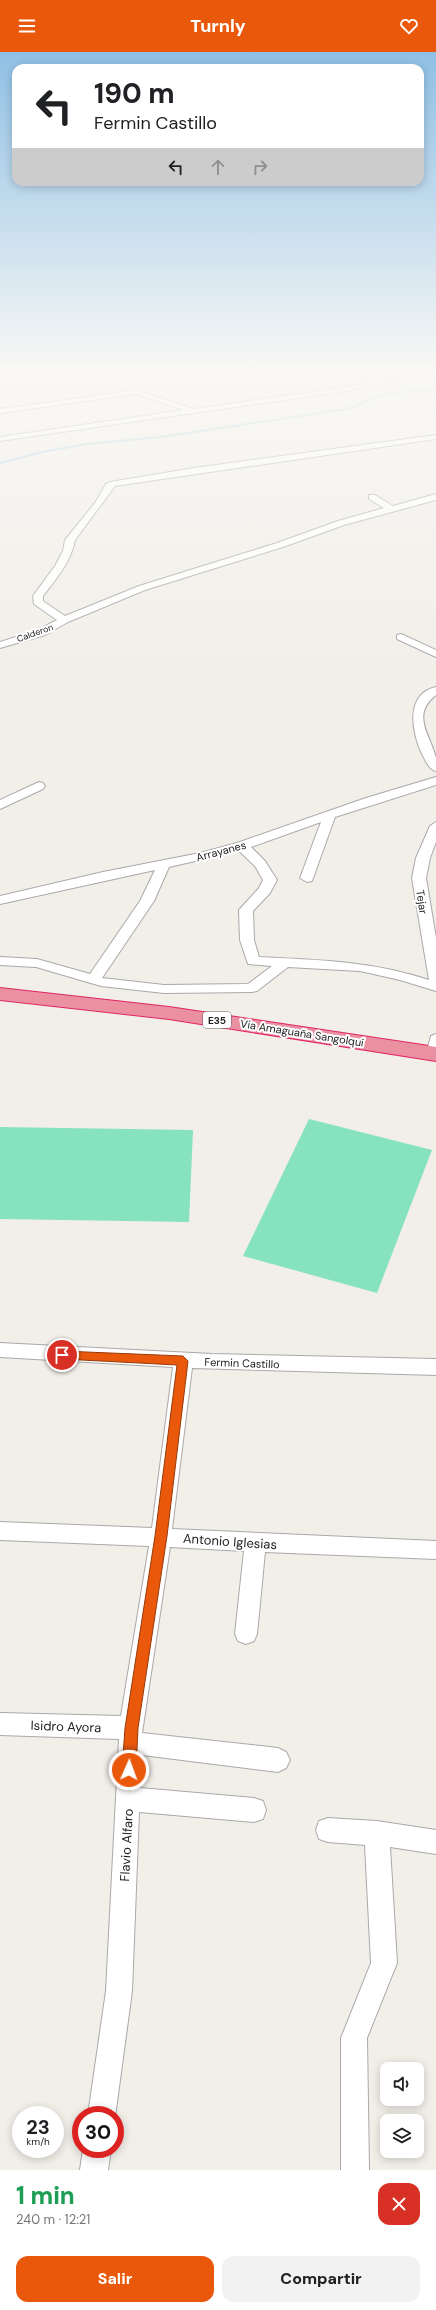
<!DOCTYPE html>
<html lang="es">
<meta charset="utf-8">
<style>
:root{--surface:#fff;--page:#f2f2f2;--text:#202124;--muted:#757577;--accent:#ea580c}
body{margin:0;font-family:"DM Sans",sans-serif;background:var(--page);color:var(--text);height:100vh;display:flex;flex-direction:column;font-size:15px;white-space:nowrap}
*{box-sizing:border-box;margin:0}
p{font-size:13px;color:var(--muted)}
.icon{flex:none;width:22px;height:22px;fill:none;stroke:currentColor;stroke-width:2;stroke-linecap:round;stroke-linejoin:round}
.map{position:relative;height:2118px;overflow:hidden}
.panel{display:flex;flex-direction:column;background:var(--surface);flex:1}
.panel>*{flex:none}
.top-card{position:absolute;left:12px;top:12px;width:412px;height:122px;border-radius:12px;box-shadow:0 2px 10px #0003;background:#fff;color:var(--text);overflow:hidden}
.tools{position:absolute;left:380px;top:2010px;display:grid;gap:8px}
.tools a{display:grid;place-items:center;width:44px;height:44px;border-radius:8px;background:var(--surface);box-shadow:0 2px 10px #0003;font-size:20px}
.speed{position:absolute;left:12px;top:2054px;display:flex;gap:8px;font-size:20px;font-weight:700;text-align:center}
.speed>*{display:grid;place-content:center;width:52px;height:52px;border-radius:50%;background:var(--surface);box-shadow:0 2px 10px #0003;line-height:1}
.speed small{font-size:10px;font-weight:400}
.speed .limit{border:6px solid #d22;background:#fff;color:#111}
.pin{position:absolute;display:grid;place-items:center;width:34px;height:34px;color:#fff;margin:-17px;border:2px solid #fff;border-radius:50%;box-shadow:0 1px 4px #0007}
.me{position:absolute;width:44px;margin:-22px;rotate:2deg;stroke-linejoin:round;filter:drop-shadow(0 0 3px #0008)}
.turn{display:flex;align-items:center;gap:14px;height:84px;padding:0 16px;font-size:18px}
.turn .icon{width:52px;height:52px;stroke-width:2.5}
.turn b{display:block;font-size:28px;line-height:34px}
.lanes{display:flex;align-items:center;height:38px;padding:0 16px;background:#0003;justify-content:center;gap:20px;direction:ltr}
.lanes .off{opacity:.35}
.round{display:grid;place-items:center;flex:none;width:42px;height:42px;border-radius:12px;background:var(--page)}
.head{display:flex;align-items:center;justify-content:space-between;height:68px;padding:0 16px}
h1{font-size:24px;font-weight:800;line-height:30px;color:#1e9e55}
.action{display:flex;gap:8px;margin-top:auto;padding:8px 16px}
.action a{flex:1;height:46px;border-radius:12px;background:var(--accent);color:#fff;font-size:16px;font-weight:800;line-height:46px;text-align:center}
.action a+a{background:var(--page);color:var(--text)}
header{display:flex;justify-content:space-between;align-items:center;height:52px;padding:0 16px;background:var(--accent);color:#fff;font-size:18px;font-weight:800}
.map>svg:first-child{display:block}
</style>
<header><svg class="icon" aria-label="menu" viewBox="0 0 24 24"><path d="M4 6h16M4 12h16M4 18h16"/></svg>Turnly<svg class="icon" aria-label="heart" viewBox="0 0 24 24"><path d="M12 20l-8-8c-3-5 5-10 8-4 3-6 11-1 8 4z"/></svg></header>
<div class="map">
<svg width="436" height="2118" viewBox="0 0 436 2118">
<rect width="100%" height="100%" fill="#f2efe9"/>
<g fill="#86e2bf">
<path d="M 309,1067 L 432,1098 L 377,1241 L 243,1204 Z"/>
<path d="M 0,1075 L 193,1078 L 189,1170 L 0,1167 Z"/>
</g>
<g fill="none" stroke-linecap="round" stroke-linejoin="round">
<path stroke="#a9d3e0" stroke-width="2" d="M 0,411 L 42,400 L 87,392 L 161,385 L 346,357 L 386,342 L 436,337"/>
<g stroke="#a9a9a9" stroke-width="2">
<g id="minor">
<path d="M 48,316 L 62,316 L 0,328 L 0,324 Z"/>
<path d="M 436,318 L 436,322 L 340,340 L 0,389 L 0,385 L 184,358 L 136,342 L 0,361 L 0,357 L 137,338 L 194,357 L 340,336 Z"/>
<path d="M 436,383 L 436,387 L 115,434 L 75,488 C 71,510 56,527 43,544 L 43,549 L 65,564 L 139,534 L 277,491 L 338,469 L 384,456 L 369,447 L 369,443 L 375,443 L 393,454 L 436,442 L 436,448 L 344,473 L 283,495 L 145,538 L 68,570 L 45,583 L 0,596 L 0,590 L 38,578 L 57,568 L 34,552 L 33,544 L 55,514 L 63,499 L 65,488 L 95,451 L 106,432 L 110,430 L 194,416 Z"/>
<path d="M 401,582 L 436,598 L 436,605 L 397,587 L 397,583 Z"/>
<path d="M 436,635 L 436,643 C 410,663 431,684 436,706 C 436,710 436,715 436,719 C 428,717 425,707 421,700 C 412,679 405,642 436,635 Z"/>
<path d="M 436,725 L 436,733 L 335,765 L 312,829 L 307,830 L 300,826 L 321,770 L 251,795 L 265,809 L 277,828 L 270,841 L 253,859 L 254,888 L 259,905 C 319,908 371,909 429,928 L 412,826 L 416,806 L 430,774 L 436,770 L 436,790 L 430,806 L 426,826 L 436,886 L 436,939 L 400,928 L 360,919 L 288,915 L 257,939 L 252,940 L 164,941 L 101,934 L 36,915 L 0,913 L 0,905 L 37,907 L 90,922 L 140,849 L 155,818 L 0,852 L 0,844 L 103,820 L 200,801 L 237,791 L 366,746 ZM 239,799 L 255,814 L 263,828 L 259,836 L 239,858 L 240,888 L 248,912 L 272,914 L 248,932 L 164,933 L 102,926 L 154,849 L 169,815 Z"/>
<path d="M 39,730 L 43,731 L 45,734 L 43,737 L 0,757 L 0,748 Z"/>
<path d="M 436,982 L 436,1006 L 429,1005 L 426,1002 L 431,984 Z"/>
<path d="M 0,1291 L 212,1302 L 436,1307 L 436,1323 L 192,1316 L 172,1477 L 436,1489 L 436,1507 L 265,1500 L 257,1582 L 254,1589 L 246,1592 L 238,1589 L 235,1582 L 244,1499 L 170,1495 L 142,1681 L 278,1696 L 286,1700 L 290,1708 L 286,1716 L 278,1720 L 142,1703 L 140,1736 L 254,1746 L 263,1749 L 266,1758 L 263,1767 L 254,1770 L 139,1760 L 132,1939 L 115,2065 L 115,2063 L 88,2063 L 106,1939 L 119,1687 L 0,1683 L 0,1661 L 121,1664 L 149,1494 L 0,1488 L 0,1470 L 152,1476 L 173,1315 L 0,1305 Z"/>
<path d="M 328,1766 L 377,1769 L 436,1778 L 436,1802 L 390,1795 L 397,1911 L 367,1986 L 369,2118 L 341,2118 L 341,1986 L 371,1911 L 365,1793 L 328,1790 L 319,1787 L 316,1778 L 319,1769 Z"/>
<path d="M 83,2097 L 111,2097 L 108,2118 L 80,2118 Z"/>
</g>
</g>
<g stroke="#e02664" stroke-width="2">
<path id="highway" d="M 0,936 L 169,955 L 436,995 L 436,1009 L 169,967 L 0,948 Z"/>
</g>
<use href="#minor" fill="#fff" fill-rule="evenodd"/>
<use href="#highway" fill="#ea90a0" fill-rule="evenodd"/>
</g>
<linearGradient id="sky" x2="0" y2="1"><stop stop-color="#8fc0e5"/><stop offset="0.52" stop-color="#f9f8f5"/><stop offset="1" stop-color="#f9f8f5" stop-opacity="0"/></linearGradient>
<rect width="436" height="612" fill="url(#sky)"/>
<path fill="#ea580c" stroke="#983908" d="M 62,1299 L 183,1304 L 188,1309 L 167,1484 L 138,1676 L 136,1718 L 134,1723 L 129,1725 L 124,1723 L 122,1718 L 125,1676 L 155,1484 L 177,1313 L 62,1307 L 57,1303 Z"/>
<g text-anchor="middle" stroke-width="4" stroke-linejoin="round" paint-order="stroke">
<g font-size="9" fill="#222" stroke="#fff">
<text transform="translate(35 581) rotate(-20)" y="3">Calderon</text>
</g>
<rect fill="#fff" stroke="#646464" stroke-width="1" x="203" y="960" width="28" height="16" rx="3"/>
<g font-size="10" font-weight="bold" fill="#222">
<text x="217" y="972">E35</text>
</g>
<g font-size="11" fill="#222" stroke="#fff">
<text transform="translate(221 799) rotate(-15)" y="4">Arrayanes</text>
<text transform="translate(422 850) rotate(82)" y="4">Tejar</text>
<text transform="translate(302 981) rotate(9)" y="4">Via Amaguaña Sangolquí</text>
<text transform="translate(242 1311) rotate(2)" y="4">Fermin Castillo</text>
</g>
<g font-size="13" fill="#222" stroke="#fff">
<text transform="translate(230 1489) rotate(4)" y="5">Antonio Iglesias</text>
<text transform="translate(66 1674) rotate(2)" y="5">Isidro Ayora</text>
<text transform="translate(126 1793) rotate(-87)" y="5">Flavio Alfaro</text>
</g>
</g>
</svg>
<div class="tools">
<a><svg class="icon" aria-label="sound" viewBox="0 0 24 24"><path d="M4 9h4l5-4v14l-5-4H4zM17 9q2 3 0 6"/></svg></a>
<a><svg class="icon" aria-label="layers" viewBox="0 0 24 24"><path d="M12 4l9 5-9 5-9-5zM3 14l9 5 9-5"/></svg></a>
</div>
<div class="speed"><div>23<small>km/h</small></div><div class="limit">30</div></div>
<div class="pin" style="left:62px;top:1303px;background:#d93025"><svg class="icon" aria-label="arrive" viewBox="0 0 24 24"><path d="M6 21V4h12l-3 4 3 4H6"/></svg></div>
<svg class="me" style="left:129px;top:1718px" viewBox="-20 -20 40 40"><circle r="17" fill="#ea580c" stroke="#fff" stroke-width="3"/><path d="M0-11L8 9 0 5-8 9z" fill="#fff"/></svg>
<div class="top-card">
<div class="turn"><svg class="icon" aria-label="left" viewBox="0 0 24 24"><path d="M17 20v-9H6M10 6l-5 5 5 5"/></svg><div><b>190 m</b>Fermin Castillo</div></div>
<div class="lanes"><svg class="icon" aria-label="left" viewBox="0 0 24 24"><path d="M17 20v-9H6M10 6l-5 5 5 5"/></svg><svg class="icon off" aria-label="ahead" viewBox="0 0 24 24"><path d="M12 20V5M6 11l6-6 6 6"/></svg><svg class="icon off" aria-label="right" viewBox="0 0 24 24"><path d="M7 20v-9h11M14 6l5 5-5 5"/></svg></div>
</div>
</div>
<section class="panel">
<div class="head"><div><h1>1 min</h1><p>240 m · 12:21</p></div><a class="round" style="background:#d93025;color:#fff"><svg class="icon" aria-label="close" viewBox="0 0 24 24"><path d="M6 6l12 12M18 6L6 18"/></svg></a></div>
<div class="action"><a>Salir</a><a>Compartir</a></div>
</section>
